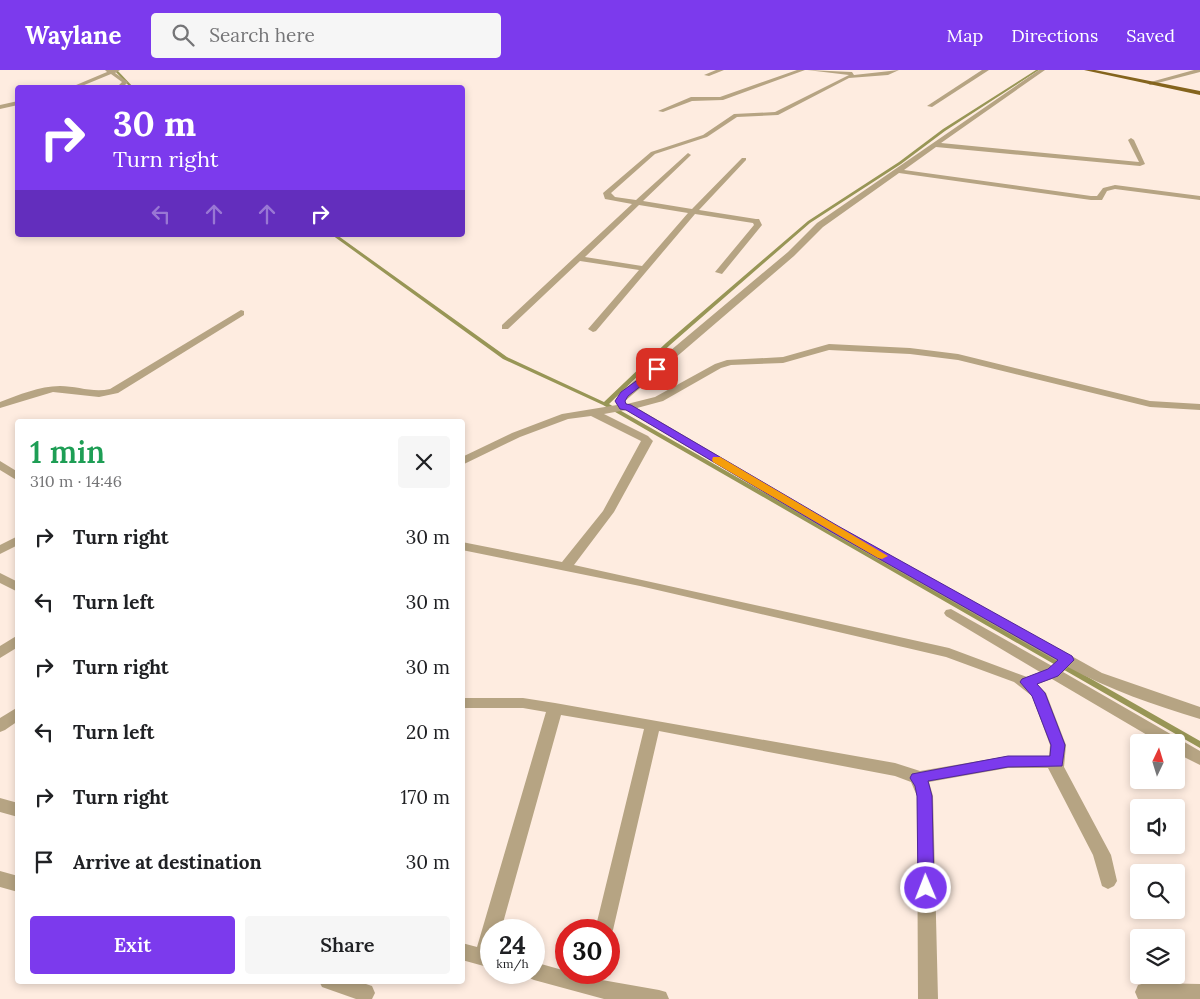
<!DOCTYPE html>
<meta charset="utf-8">
<style>
:root{--surface:#fff;--page:#f6f6f6;--text:#202124;--muted:#757577;--accent:#7c3aed}
body{margin:0;font-family:Lora,serif;background:var(--page);color:var(--text);height:100vh;display:flex;flex-direction:column;font-size:19px;white-space:nowrap}
*{box-sizing:border-box;margin:0}
p{font-size:16px;color:var(--muted)}
.icon{flex:none;width:28px;height:28px;fill:none;stroke:currentColor;stroke-width:2;stroke-linecap:round;stroke-linejoin:round}
.map{position:relative;flex:1;overflow:hidden}
.drawer{position:absolute;left:15px;top:349px;width:450px;height:565px;display:flex;flex-direction:column;background:var(--surface);border-radius:5px;box-shadow:0 2px 8px #0003}
.drawer>*{flex:none}
.guide{position:absolute;left:15px;top:15px;width:450px;height:152px;border-radius:5px;box-shadow:0 2px 8px #0003;background:#7c3aed;color:#fff;overflow:hidden}
.needle{width:32px;rotate:4deg}
.tools{position:absolute;left:1130px;top:664px;display:grid;gap:10px}
.tools a{display:grid;place-items:center;width:55px;height:55px;border-radius:5px;background:var(--surface);box-shadow:0 2px 8px #0003;font-size:25px}
.speed{position:absolute;left:480px;top:849px;display:flex;gap:10px;font-size:25px;font-weight:700;text-align:center}
.speed>*{display:grid;place-content:center;width:65px;height:65px;border-radius:50%;background:var(--surface);box-shadow:0 2px 8px #0003;line-height:1}
.speed small{font-size:12px;font-weight:400}
.speed .limit{border:8px solid #d22;background:#fff;color:#111}
.pin{position:absolute;display:grid;place-items:center;width:42px;height:42px;color:#fff;margin:-21px;border-radius:10px;box-shadow:0 2px 8px #0006}
.me{position:absolute;width:55px;margin:-28px;rotate:359deg;stroke-linejoin:round;filter:drop-shadow(0 0 4px #0008)}
.turn{display:flex;align-items:center;gap:18px;height:105px;padding:0 15px;font-size:22px}
.turn .icon{width:65px;height:65px;stroke-width:2.5}
.turn b{display:block;font-size:35px;line-height:42px}
.lanes{display:flex;align-items:center;height:48px;padding:0 15px;background:#0003;justify-content:center;gap:25px;direction:ltr}
.lanes .off{opacity:.35}
.round{display:grid;place-items:center;flex:none;width:52px;height:52px;border-radius:5px;background:var(--page)}
.headline{display:flex;align-items:center;justify-content:space-between;height:85px;padding:0 15px}
h1{font-size:30px;font-weight:600;line-height:38px;color:#1e9e55}
.cta{display:flex;gap:10px;margin-top:auto;padding:10px 15px}
.cta a{flex:1;height:58px;border-radius:5px;background:var(--accent);color:#fff;font-size:20px;font-weight:600;line-height:58px;text-align:center}
.cta a+a{background:var(--page);color:var(--text)}
ul{padding:0;list-style:none}
li{display:flex;align-items:center;gap:15px;height:65px;padding:0 15px}
li div{flex:1}
li b{display:block;font-size:19px}
li em{font-style:normal}
header{display:flex;align-items:center;gap:30px;box-sizing:border-box;height:70px;padding:0 25px;background:var(--accent);color:#fff}
header strong{font-size:24px}
nav{display:flex;gap:28px;margin-inline-start:auto;font-size:18px}
.search{width:350px;height:45px;background:var(--page);display:flex;align-items:center;gap:12px;box-sizing:border-box;padding:0 18px;border-radius:5px;color:var(--muted);font-size:19px}
.map>svg:first-child{display:block}
</style>
<header>
<strong>Waylane</strong>
<div class="search"><svg class="icon" aria-label="search" viewBox="0 0 24 24"><circle cx="10" cy="10" r="6"/><path d="M15 15l6 6"/></svg>Search here</div>
<nav><a>Map</a><a>Directions</a><a>Saved</a></nav>
</header>
<div class="map">
<svg width="1200" height="929" viewBox="0 0 1200 929">
<rect width="100%" height="100%" fill="#feece0"/>
<g fill="none" stroke-linecap="round" stroke-linejoin="round">
<g fill="#989656" fill-rule="evenodd">
<path d="M 114,0 L 117,0 L 134,18 L 131,18 Z"/>
<path d="M 1036,0 L 1039,0 L 945,61 L 901,94 L 810,153 L 670,275 L 609,334 L 1200,671 L 1200,678 L 603,335 L 503,289 L 332,165 L 337,165 L 507,287 L 604,332 L 666,273 L 808,151 L 899,92 L 943,59 Z"/>
</g>
<g fill="#b6a483" fill-rule="evenodd">
<path d="M 105,0 L 120,0 L 115,3 L 128,12 L 122,18 L 116,18 L 122,12 L 111,4 L 77,18 L 69,18 L 107,2 Z"/>
<path d="M 716,0 L 724,0 L 709,6 L 704,5 Z"/>
<path d="M 797,0 L 805,0 L 723,30 L 692,31 L 663,42 L 658,41 L 691,27 L 720,27 Z"/>
<path d="M 807,0 L 852,2 L 854,5 L 899,0 L 888,5 L 849,8 L 778,45 L 737,47 L 707,67 L 655,84 L 611,123 L 615,127 L 636,130 L 688,83 L 691,85 L 690,86 L 643,131 L 692,139 L 742,88 L 746,88 L 746,90 L 699,140 L 756,149 L 759,149 L 762,155 L 722,204 L 715,202 L 754,155 L 753,153 L 695,144 L 596,261 L 593,262 L 588,259 L 639,200 L 580,191 L 508,259 L 502,259 L 502,255 L 632,134 L 605,129 L 603,123 L 651,82 L 703,65 L 734,44 L 775,42 L 849,5 ZM 639,135 L 688,143 L 642,196 L 585,187 Z"/>
<path d="M 982,0 L 989,0 L 932,37 L 927,36 Z"/>
<path d="M 1039,0 L 1045,0 L 941,73 L 1139,92 L 1128,70 L 1131,68 L 1134,70 L 1145,94 L 1140,96 L 936,77 L 904,100 L 1091,126 L 1097,126 L 1103,118 L 1115,115 L 1200,126 L 1200,130 L 1115,119 L 1107,121 L 1102,130 L 1091,130 L 899,103 L 823,157 L 794,186 L 625,331 L 627,334 L 655,327 L 715,294 L 727,290 L 783,287 L 829,274 L 910,278 L 958,284 L 1150,331 L 1200,334 L 1200,340 L 1150,337 L 958,290 L 910,284 L 829,280 L 783,293 L 731,295 L 721,298 L 663,331 L 637,338 L 838,456 L 1102,603 L 1200,637 L 1200,649 C 1155,635 1109,620 1068,597 L 1063,602 L 1200,681 L 1200,695 L 1176,683 L 1176,672 L 1159,672 L 1052,609 L 1037,614 L 1046,623 L 1066,675 L 1064,697 L 1111,785 L 1117,811 L 1114,816 L 1108,819 L 1102,816 L 1093,785 L 1048,698 L 1008,698 L 929,712 L 933,726 L 938,929 L 918,929 L 917,726 L 911,712 L 895,706 L 659,661 L 613,860 L 609,867 L 609,860 L 595,860 L 644,659 L 561,645 L 501,860 L 491,860 L 491,898 L 462,890 L 462,873 L 477,877 L 546,642 L 523,638 L 462,638 L 462,628 L 523,628 L 555,633 L 895,693 L 920,701 L 1008,686 L 1049,686 L 1050,675 L 1032,626 L 1014,612 L 946,587 L 640,516 L 462,480 L 462,472 L 562,492 L 603,441 L 641,371 L 591,346 L 568,349 L 520,367 L 462,395 L 462,387 L 512,363 L 562,344 L 617,335 L 615,331 L 621,322 L 788,182 L 817,153 ZM 626,340 L 830,462 L 1057,591 L 1052,596 L 951,539 L 946,540 L 944,543 L 946,546 L 1040,602 L 1027,607 L 949,578 L 574,495 L 614,442 L 653,371 L 648,366 L 604,344 Z"/>
<path d="M 1194,0 L 1200,0 L 1200,2 L 1150,15 L 1147,13 Z"/>
<path d="M 18,31 L 18,35 L 0,39 L 0,35 Z"/>
<path d="M 241,240 L 244,241 L 244,245 L 118,323 L 99,327 L 53,322 L 0,338 L 0,332 C 19,325 39,316 60,316 C 77,316 93,323 110,319 Z"/>
<path d="M 0,391 L 18,402 L 18,411 L 0,400 Z"/>
<path d="M 18,466 L 18,475 L 0,484 L 0,475 Z"/>
<path d="M 0,503 L 18,512 L 18,522 L 0,513 Z"/>
<path d="M 18,565 L 18,577 L 0,588 L 0,576 Z"/>
<path d="M 18,637 L 18,651 L 5,660 L 0,662 L 0,648 Z"/>
<path d="M 0,728 L 18,733 L 18,747 L 0,742 Z"/>
<path d="M 0,801 L 18,806 L 18,822 L 0,817 Z"/>
<path d="M 534,892 L 566,901 L 566,902 L 584,905 L 584,902 L 604,902 L 602,910 L 659,920 L 666,922 L 669,929 L 604,929 L 534,910 L 527,907 L 525,902 L 534,902 Z"/>
<path d="M 319,911 L 357,911 L 372,916 L 375,923 L 372,929 L 356,929 L 322,917 Z"/>
<path d="M 1145,913 L 1200,914 L 1200,929 L 1138,929 L 1135,922 L 1138,915 Z"/>
</g>
<path fill="#84641d" fill-rule="evenodd" d="M 1084,0 L 1095,0 L 1200,21 L 1200,25 Z"/>
</g>
<path fill="#7c3aed" stroke="#51269a" d="M 657,296 L 662,299 L 660,301 L 628,326 L 625,331 L 626,334 L 631,335 L 838,456 L 1072,586 L 1074,590 L 1058,606 L 1037,614 L 1045,623 L 1065,675 L 1062,696 L 1008,697 L 928,711 L 932,726 L 934,818 L 932,823 L 926,826 L 920,823 L 918,818 L 917,726 L 915,716 L 910,708 L 912,704 L 1008,686 L 1050,686 L 1051,675 L 1032,626 L 1020,612 L 1022,609 L 1048,599 L 1058,590 L 830,461 L 626,340 L 620,339 L 615,331 L 621,322 Z"/>
<path fill="#f59e0b" d="M 713,387 L 720,387 L 888,486 L 882,489 L 878,488 L 713,392 L 712,390 Z"/>
</svg>
<div class="tools">
<a><svg class="needle" viewBox="-14 -14 28 28"><path d="M0-13l5 13h-10z" fill="#e53935"/><path d="M0 13l5-13h-10z" fill="#757577"/></svg></a>
<a><svg class="icon" aria-label="sound" viewBox="0 0 24 24"><path d="M4 9h4l5-4v14l-5-4H4zM17 9q2 3 0 6"/></svg></a>
<a><svg class="icon" aria-label="search" viewBox="0 0 24 24"><circle cx="10" cy="10" r="6"/><path d="M15 15l6 6"/></svg></a>
<a><svg class="icon" aria-label="layers" viewBox="0 0 24 24"><path d="M12 4l9 5-9 5-9-5zM3 14l9 5 9-5"/></svg></a>
</div>
<div class="speed"><div>24<small>km/h</small></div><div class="limit">30</div></div>
<div class="pin" style="left:657px;top:299px;background:#d93025"><svg class="icon" aria-label="arrive" viewBox="0 0 24 24"><path d="M6 21V4h12l-3 4 3 4H6"/></svg></div>
<svg class="me" style="left:926px;top:818px" viewBox="-20 -20 40 40"><circle r="17" fill="#7c3aed" stroke="#fff" stroke-width="3"/><path d="M0-11L8 9 0 5-8 9z" fill="#fff"/></svg>
<div class="guide">
<div class="turn"><svg class="icon" aria-label="right" viewBox="0 0 24 24"><path d="M7 20v-9h11M14 6l5 5-5 5"/></svg><div><b>30 m</b>Turn right</div></div>
<div class="lanes"><svg class="icon off" aria-label="left" viewBox="0 0 24 24"><path d="M17 20v-9H6M10 6l-5 5 5 5"/></svg><svg class="icon off" aria-label="ahead" viewBox="0 0 24 24"><path d="M12 20V5M6 11l6-6 6 6"/></svg><svg class="icon off" aria-label="ahead" viewBox="0 0 24 24"><path d="M12 20V5M6 11l6-6 6 6"/></svg><svg class="icon" aria-label="right" viewBox="0 0 24 24"><path d="M7 20v-9h11M14 6l5 5-5 5"/></svg></div>
</div>
<section class="drawer">
<div class="headline"><div><h1>1 min</h1><p>310 m · 14:46</p></div><a class="round"><svg class="icon" aria-label="close" viewBox="0 0 24 24"><path d="M6 6l12 12M18 6L6 18"/></svg></a></div>
<ul>
<li><svg class="icon" aria-label="right" viewBox="0 0 24 24"><path d="M7 20v-9h11M14 6l5 5-5 5"/></svg><div><b>Turn right</b></div><em>30 m</em></li>
<li><svg class="icon" aria-label="left" viewBox="0 0 24 24"><path d="M17 20v-9H6M10 6l-5 5 5 5"/></svg><div><b>Turn left</b></div><em>30 m</em></li>
<li><svg class="icon" aria-label="right" viewBox="0 0 24 24"><path d="M7 20v-9h11M14 6l5 5-5 5"/></svg><div><b>Turn right</b></div><em>30 m</em></li>
<li><svg class="icon" aria-label="left" viewBox="0 0 24 24"><path d="M17 20v-9H6M10 6l-5 5 5 5"/></svg><div><b>Turn left</b></div><em>20 m</em></li>
<li><svg class="icon" aria-label="right" viewBox="0 0 24 24"><path d="M7 20v-9h11M14 6l5 5-5 5"/></svg><div><b>Turn right</b></div><em>170 m</em></li>
<li><svg class="icon" aria-label="arrive" viewBox="0 0 24 24"><path d="M6 21V4h12l-3 4 3 4H6"/></svg><div><b>Arrive at destination</b></div><em>30 m</em></li>
</ul>
<div class="cta"><a>Exit</a><a>Share</a></div>
</section>
</div>
